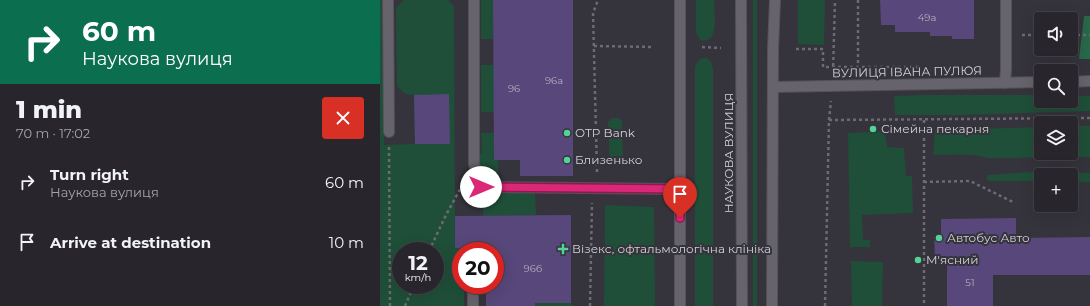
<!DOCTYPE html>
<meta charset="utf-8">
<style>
:root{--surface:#28262c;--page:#302e34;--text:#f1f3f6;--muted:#a5a5a9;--line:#444348}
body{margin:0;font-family:Montserrat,sans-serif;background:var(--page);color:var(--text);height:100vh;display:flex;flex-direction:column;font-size:15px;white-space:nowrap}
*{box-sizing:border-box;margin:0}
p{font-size:13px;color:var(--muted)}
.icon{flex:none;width:22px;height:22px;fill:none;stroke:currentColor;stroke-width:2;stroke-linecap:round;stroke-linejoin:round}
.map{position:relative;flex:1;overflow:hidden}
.drawer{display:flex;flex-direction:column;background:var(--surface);width:380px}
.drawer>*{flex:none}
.hud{background:#0b6e4f;color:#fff;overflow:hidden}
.fabs{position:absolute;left:654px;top:12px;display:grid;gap:8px}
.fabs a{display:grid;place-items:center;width:44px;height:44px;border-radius:4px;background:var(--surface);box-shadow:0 4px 16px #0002,0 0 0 1px var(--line);font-size:20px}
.speed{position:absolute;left:12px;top:242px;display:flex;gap:8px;font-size:20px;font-weight:700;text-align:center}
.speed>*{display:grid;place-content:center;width:52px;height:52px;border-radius:50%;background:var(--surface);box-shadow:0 4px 16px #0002,0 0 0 1px var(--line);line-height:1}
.speed small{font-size:10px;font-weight:400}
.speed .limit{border:6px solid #d22;background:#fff;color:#111}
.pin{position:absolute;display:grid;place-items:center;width:34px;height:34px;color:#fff;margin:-41px -17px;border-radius:50% 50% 50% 0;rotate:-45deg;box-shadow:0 0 4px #0007}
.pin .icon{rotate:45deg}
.me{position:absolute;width:44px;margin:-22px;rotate:90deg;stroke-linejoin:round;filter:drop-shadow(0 0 3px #0008)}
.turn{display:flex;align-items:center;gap:14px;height:84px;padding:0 16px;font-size:18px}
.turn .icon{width:52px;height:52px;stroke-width:2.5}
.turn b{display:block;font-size:28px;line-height:34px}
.round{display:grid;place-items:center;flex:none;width:42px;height:42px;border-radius:4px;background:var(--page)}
.overview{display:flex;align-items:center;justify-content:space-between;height:68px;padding:0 16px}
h1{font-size:24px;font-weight:800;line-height:30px}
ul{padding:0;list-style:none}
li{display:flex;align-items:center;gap:12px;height:60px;padding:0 16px}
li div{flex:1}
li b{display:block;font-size:15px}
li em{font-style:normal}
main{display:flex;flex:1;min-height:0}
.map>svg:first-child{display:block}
</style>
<main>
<section class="drawer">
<div class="hud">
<div class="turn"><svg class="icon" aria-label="right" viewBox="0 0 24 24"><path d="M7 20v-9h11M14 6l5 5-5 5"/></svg><div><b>60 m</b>Наукова вулиця</div></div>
</div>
<div class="overview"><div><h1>1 min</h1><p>70 m · 17:02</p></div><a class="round" style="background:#d93025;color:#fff"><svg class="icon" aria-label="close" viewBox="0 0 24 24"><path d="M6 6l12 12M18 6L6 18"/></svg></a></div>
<ul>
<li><svg class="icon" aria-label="right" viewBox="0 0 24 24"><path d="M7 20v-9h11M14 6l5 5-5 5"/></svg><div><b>Turn right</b><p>Наукова вулиця</p></div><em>60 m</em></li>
<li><svg class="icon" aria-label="arrive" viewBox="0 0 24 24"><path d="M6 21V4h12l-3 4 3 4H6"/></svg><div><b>Arrive at destination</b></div><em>10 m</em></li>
</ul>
</section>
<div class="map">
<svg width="710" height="306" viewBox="0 0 710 306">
<rect width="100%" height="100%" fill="#35333b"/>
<g fill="#1f4f38" fill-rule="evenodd">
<path d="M 0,0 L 2,0 L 4,145 L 35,144 L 34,95 L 25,94 L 17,86 L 16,8 L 24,0 L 68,0 L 74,6 L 75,248 L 84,248 L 84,251 L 81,251 L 81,285 L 84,285 L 84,306 L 0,306 ZM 21,251 L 55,251 L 55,285 L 21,285 Z"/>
<rect x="101" y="0" width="12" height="39"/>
<path d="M 316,0 L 334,0 C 334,12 340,45 320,40 L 316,33 Z"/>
<rect x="373" y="0" width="4" height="306"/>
<path d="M 418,0 L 445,0 L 444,45 L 418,44 Z"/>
<path d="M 326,58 L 331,61 L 333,69 L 333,306 L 315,306 L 315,66 L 320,59 Z"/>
<rect x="101" y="65" width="13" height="47"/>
<path d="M 541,95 L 661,95 L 661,101 L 691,101 L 691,96 L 710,96 L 710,111 L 579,115 L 515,115 L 514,96 Z"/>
<path d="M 232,118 L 239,118 L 242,121 L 243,162 L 239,165 L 233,166 L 230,163 L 228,122 Z"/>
<path d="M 691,126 L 710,126 L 710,157 L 608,158 C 591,153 571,155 553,155 L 555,130 L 661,127 L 661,153 L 691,153 Z"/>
<path d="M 505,131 L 507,147 L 524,148 L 526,176 L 532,176 L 533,213 L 482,215 L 483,240 L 490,240 L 490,247 L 470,247 L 468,133 Z"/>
<path d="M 101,133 L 114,133 L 114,160 L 118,160 L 118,175 L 105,173 L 99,164 L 99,155 L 102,152 Z"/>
<path d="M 668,171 L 710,173 L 710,182 L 691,182 L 691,175 L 661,175 L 661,181 L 611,181 L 607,180 L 607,175 Z"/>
<path d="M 112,191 L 155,191 L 156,215 L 103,216 C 103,203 103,200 112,191 Z"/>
<path d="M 225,205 L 274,207 L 275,306 L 224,306 Z"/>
<path d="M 471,261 L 503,262 L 502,306 L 472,306 Z"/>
<path d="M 155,303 L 191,303 L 193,306 L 155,306 Z"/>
</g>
<path fill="#27694a" d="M 704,16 L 710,16 L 710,59 L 699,59 Z"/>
<g fill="#58477a">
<path d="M 113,0 L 193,0 L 193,176 L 140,176 L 140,160 L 114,160 Z"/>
<path d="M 500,0 L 594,0 L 594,39 L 572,39 L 572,36 L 550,36 L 550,32 L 515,32 L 515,25 L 501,25 Z"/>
<path d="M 69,94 L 70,144 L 35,144 L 34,95 Z"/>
<path d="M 191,215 L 191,303 L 155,303 L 155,306 L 106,306 L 106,285 L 115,285 L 115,251 L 84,251 L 84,248 L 75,248 L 75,216 Z"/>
<path d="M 636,218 L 636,238 L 710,237 L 710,275 L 613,275 L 613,306 L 567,306 L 567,257 L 555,257 L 554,237 L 561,236 L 561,219 Z"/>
</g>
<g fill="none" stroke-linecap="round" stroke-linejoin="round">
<g stroke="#535258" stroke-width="12">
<g id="service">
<path d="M 8,0 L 9,132"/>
<path d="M 94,0 L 94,164 L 101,187 L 300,189"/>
<path d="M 625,83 L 626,69 L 626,0"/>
<path d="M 93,285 L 93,306"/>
<path d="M 392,306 L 393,49 L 395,0"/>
</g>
</g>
<g stroke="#535258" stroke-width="12">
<g id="minor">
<path d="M 691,82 L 710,81"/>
<path d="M 393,87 L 661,82"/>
</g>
</g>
<g stroke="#535258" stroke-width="12">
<g id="secondary">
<path d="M 300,0 L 300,306"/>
<path d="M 361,0 L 362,306"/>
</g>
</g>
<g stroke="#6c6b71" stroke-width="2.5" stroke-dasharray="3 3" stroke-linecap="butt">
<path d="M 478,0 L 478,66"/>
<path d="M 642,35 L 661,35"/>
<path d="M 691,35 L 710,35"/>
<path d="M 214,46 L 274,47"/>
<path d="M 322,47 L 341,48"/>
<path d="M 416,49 L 443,49 L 443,67 L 540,67"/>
<path d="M 669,68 L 684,68"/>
<path d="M 453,72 L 455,0"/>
<path d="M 449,120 L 710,118"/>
<path d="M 544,120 L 544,306"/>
<path d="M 9,147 L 10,306"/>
<path d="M 217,172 L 213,13 L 218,0"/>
<path d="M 544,182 L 590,181 L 635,203"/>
<path d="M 49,251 L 66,215 L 84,182"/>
<path d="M 25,306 L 34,285"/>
<path d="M 210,306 L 212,203"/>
<path d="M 445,306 L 449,120 L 451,101"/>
</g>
<use href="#service" stroke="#66636c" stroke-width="10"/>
<use href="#minor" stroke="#66636c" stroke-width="10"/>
<use href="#secondary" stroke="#66636c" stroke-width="10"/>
</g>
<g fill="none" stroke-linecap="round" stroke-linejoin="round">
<g stroke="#8e194d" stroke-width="10">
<path id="route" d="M 101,187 L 300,189 L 300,218"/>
</g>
<use href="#route" stroke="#db2777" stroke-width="7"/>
</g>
<g fill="#52d397" stroke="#35333b" stroke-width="1.5">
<circle cx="493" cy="129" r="4"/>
<circle cx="187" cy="133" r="4"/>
<circle cx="187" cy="160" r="4"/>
<circle cx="559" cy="238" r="4"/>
<path d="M181 243h4v4h4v4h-4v4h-4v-4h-4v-4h4z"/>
<circle cx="538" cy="260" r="4"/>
</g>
<g text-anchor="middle" stroke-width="4" stroke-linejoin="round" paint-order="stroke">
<g font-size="10" fill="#b4aebf">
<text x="547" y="21">49а</text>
<text x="174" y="84">96а</text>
<text x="134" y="92">96</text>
<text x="153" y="272">96б</text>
<text x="590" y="286">51</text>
</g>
<g font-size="12" fill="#d2d1d6" stroke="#35333b">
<text transform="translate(527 72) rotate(-1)" y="4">ВУЛИЦЯ ІВАНА ПУЛЮЯ</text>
<text transform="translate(349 153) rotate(-90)" y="4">НАУКОВА ВУЛИЦЯ</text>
</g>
<g font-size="12" fill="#d2d1d6" stroke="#35333b" text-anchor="start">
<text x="501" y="133">Сімейна пекарня</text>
<text x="195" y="137">OTP Bank</text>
<text x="195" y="164">Близенько</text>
<text x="567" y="242">Автобус Авто</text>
<text x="192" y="253">Візекс, офтальмологічна клініка</text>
<text x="546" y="264">М'ясний</text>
</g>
</g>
</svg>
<div class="fabs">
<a><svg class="icon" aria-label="sound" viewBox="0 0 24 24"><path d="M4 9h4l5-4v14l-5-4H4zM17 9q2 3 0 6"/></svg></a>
<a><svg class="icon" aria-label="search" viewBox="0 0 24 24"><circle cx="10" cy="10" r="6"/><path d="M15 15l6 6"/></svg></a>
<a><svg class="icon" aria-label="layers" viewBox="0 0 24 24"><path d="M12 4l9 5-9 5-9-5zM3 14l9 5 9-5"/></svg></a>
<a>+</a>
</div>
<div class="speed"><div>12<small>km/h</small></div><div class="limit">20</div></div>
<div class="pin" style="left:300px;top:218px;background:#d93025"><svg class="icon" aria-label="arrive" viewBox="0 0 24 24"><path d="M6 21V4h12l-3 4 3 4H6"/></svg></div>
<svg class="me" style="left:101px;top:187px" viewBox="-20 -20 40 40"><circle r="19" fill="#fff"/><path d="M0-13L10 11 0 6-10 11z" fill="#db2777"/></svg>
</div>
</main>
